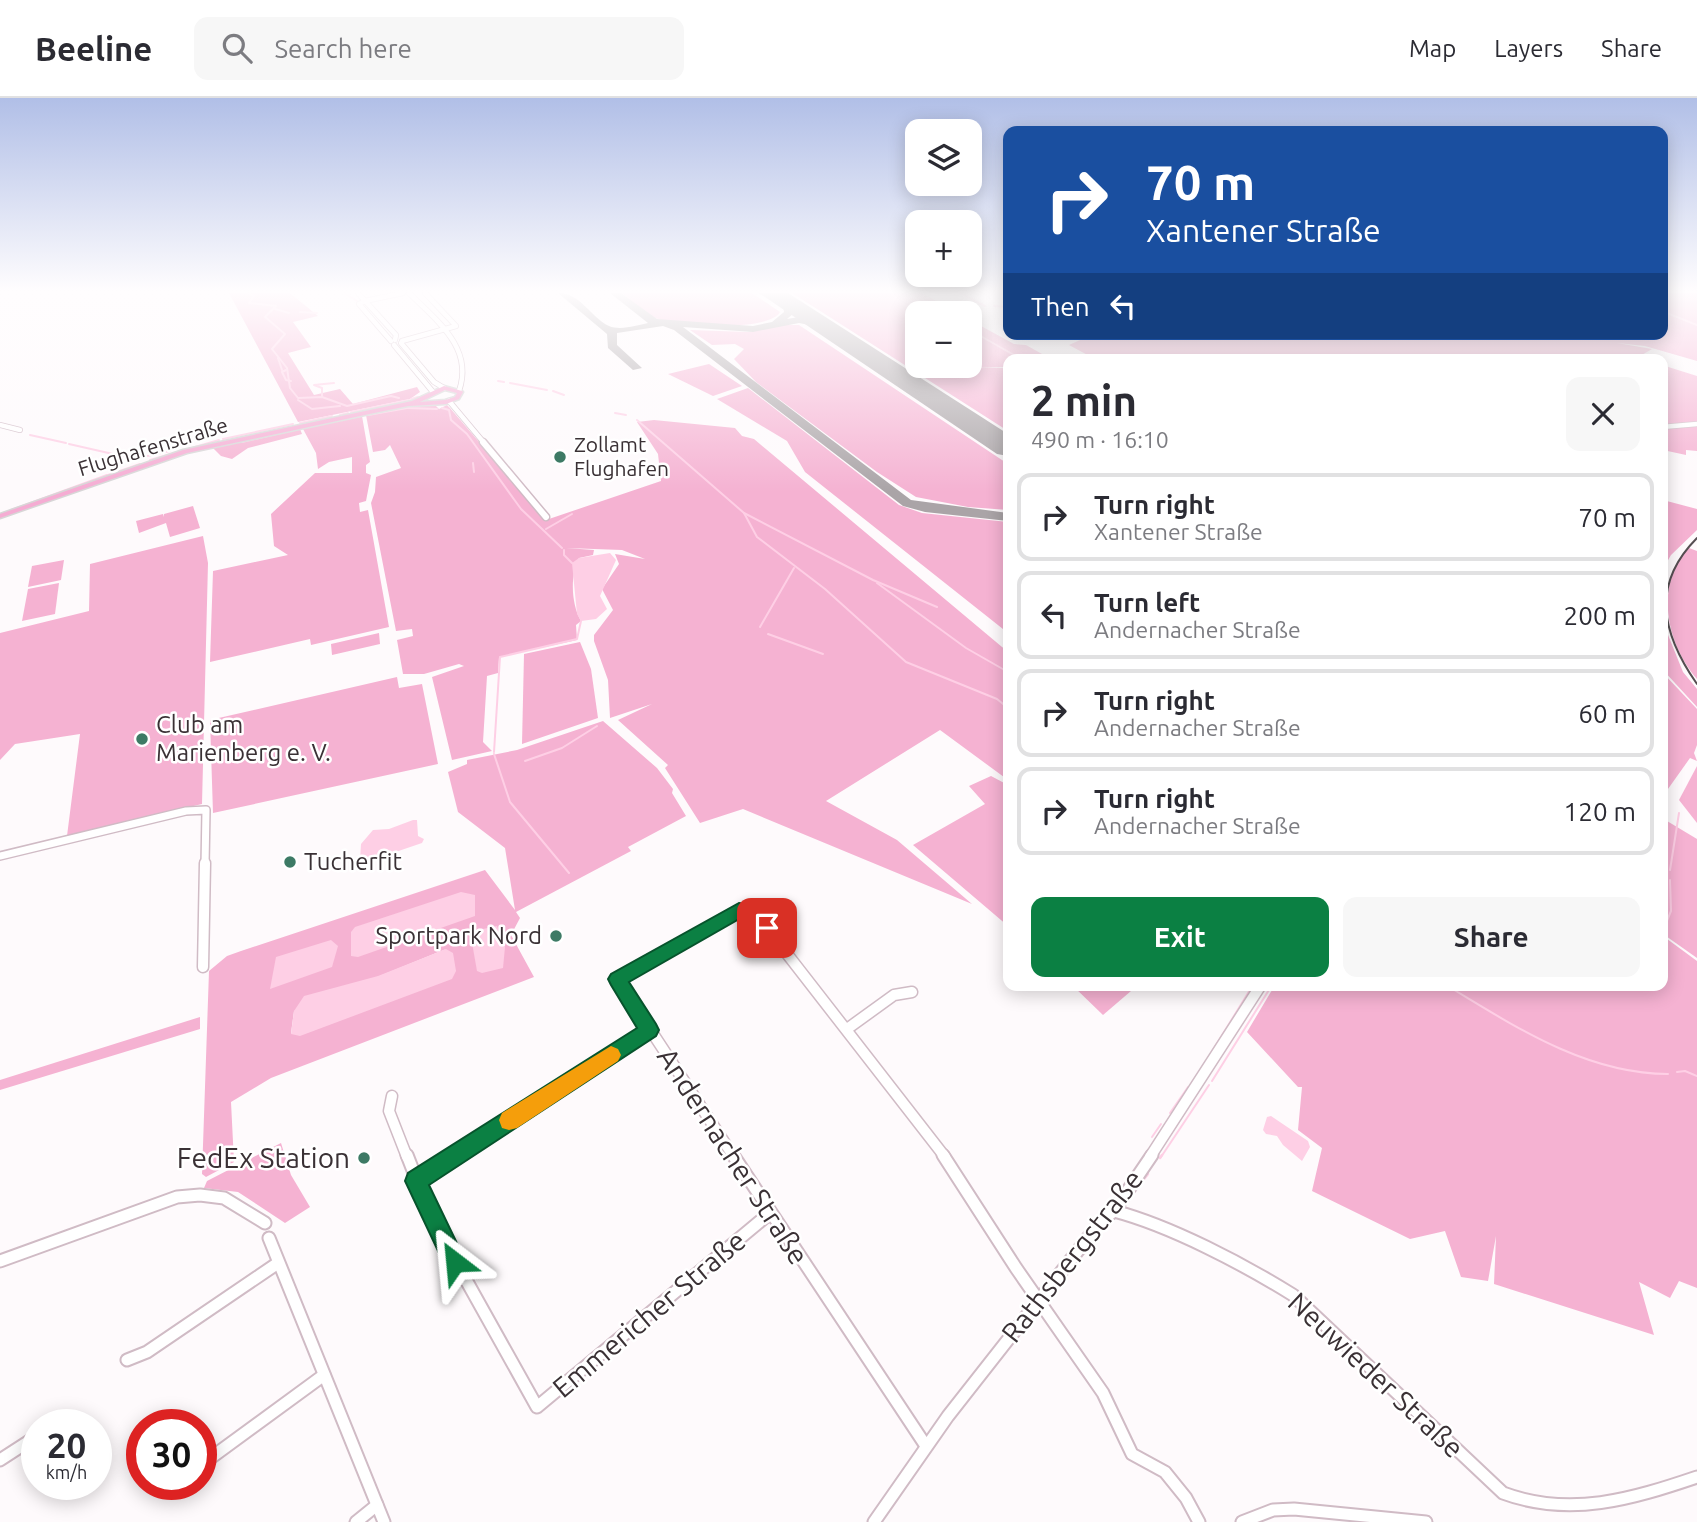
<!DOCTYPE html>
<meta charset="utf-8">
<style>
:root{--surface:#fff;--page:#f7f7f7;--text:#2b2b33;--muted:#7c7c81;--line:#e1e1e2;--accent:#0b8043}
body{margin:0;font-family:Ubuntu,sans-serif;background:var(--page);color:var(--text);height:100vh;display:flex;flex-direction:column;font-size:26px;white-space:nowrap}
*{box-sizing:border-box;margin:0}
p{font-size:23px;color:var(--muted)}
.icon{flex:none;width:38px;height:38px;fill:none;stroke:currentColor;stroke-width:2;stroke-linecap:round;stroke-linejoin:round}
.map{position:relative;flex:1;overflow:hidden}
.drawer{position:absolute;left:1003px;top:256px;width:665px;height:637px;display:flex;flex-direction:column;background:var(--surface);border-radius:14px;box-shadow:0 4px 18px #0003}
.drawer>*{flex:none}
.banner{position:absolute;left:1003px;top:28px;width:665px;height:214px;border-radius:14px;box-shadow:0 4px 18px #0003;background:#1a4fa0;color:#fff;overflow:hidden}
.controls{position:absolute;left:905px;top:21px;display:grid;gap:14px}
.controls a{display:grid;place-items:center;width:77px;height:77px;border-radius:14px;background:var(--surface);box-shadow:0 4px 18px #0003;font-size:35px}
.speed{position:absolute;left:21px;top:1311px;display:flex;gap:14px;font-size:35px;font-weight:700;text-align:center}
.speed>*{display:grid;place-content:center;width:91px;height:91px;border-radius:50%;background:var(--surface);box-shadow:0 4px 18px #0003;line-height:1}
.speed small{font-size:18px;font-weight:400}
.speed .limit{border:10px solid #d22;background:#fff;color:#111}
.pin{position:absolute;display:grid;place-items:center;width:60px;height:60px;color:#fff;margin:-30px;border-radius:14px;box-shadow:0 4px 10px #0006}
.me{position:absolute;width:77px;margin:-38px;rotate:331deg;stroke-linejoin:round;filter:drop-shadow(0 0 5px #0008)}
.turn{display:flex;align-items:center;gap:24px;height:147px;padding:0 28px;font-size:32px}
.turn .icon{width:91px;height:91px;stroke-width:2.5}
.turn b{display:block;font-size:49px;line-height:60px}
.then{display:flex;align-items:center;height:66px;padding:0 28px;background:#0003;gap:14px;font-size:26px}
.round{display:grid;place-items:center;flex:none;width:74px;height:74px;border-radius:14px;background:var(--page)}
.headline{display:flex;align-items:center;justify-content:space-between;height:119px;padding:0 28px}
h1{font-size:42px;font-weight:700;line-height:52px}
.button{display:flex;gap:14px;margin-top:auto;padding:14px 28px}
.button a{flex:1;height:80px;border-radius:14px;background:var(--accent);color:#fff;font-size:28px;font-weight:700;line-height:80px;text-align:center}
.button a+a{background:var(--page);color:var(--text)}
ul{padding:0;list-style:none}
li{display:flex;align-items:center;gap:21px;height:88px;margin:0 14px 10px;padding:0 14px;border:4px solid var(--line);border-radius:14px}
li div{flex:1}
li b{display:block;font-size:26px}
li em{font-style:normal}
header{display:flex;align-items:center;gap:42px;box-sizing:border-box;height:98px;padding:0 35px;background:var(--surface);border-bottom:2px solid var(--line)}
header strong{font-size:33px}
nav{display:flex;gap:38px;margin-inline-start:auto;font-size:24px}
.search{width:490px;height:63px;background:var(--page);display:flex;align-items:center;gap:18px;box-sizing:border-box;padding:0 24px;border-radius:14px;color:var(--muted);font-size:26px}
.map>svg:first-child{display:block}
</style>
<header>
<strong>Beeline</strong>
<div class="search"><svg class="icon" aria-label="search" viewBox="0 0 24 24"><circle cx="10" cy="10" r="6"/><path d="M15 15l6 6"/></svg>Search here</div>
<nav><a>Map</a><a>Layers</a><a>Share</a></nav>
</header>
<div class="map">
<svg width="1697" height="1424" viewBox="0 0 1697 1424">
<rect width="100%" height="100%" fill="#fefafc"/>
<g fill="#f5b2d2" fill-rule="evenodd">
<path d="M 229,195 L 290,195 L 318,218 L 293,224 L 311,249 L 288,255 L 314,297 L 340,291 L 353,306 L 417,289 L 420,294 L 410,301 L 298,324 Z"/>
<path d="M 622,195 L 752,195 L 780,214 C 769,234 679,228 658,221 C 646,218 632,203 622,195 Z"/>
<path d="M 792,195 L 922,195 L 958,215 L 917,215 L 917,268 L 970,268 L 970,222 L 1014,246 L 1026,247 L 1051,261 L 1008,261 L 1008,269 L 975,269 L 1008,270 L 1008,333 Z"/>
<path d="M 1663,195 L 1697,195 L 1697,263 L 1645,248 L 1617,245 L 1652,251 L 1640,258 L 1645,261 L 1095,261 L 1069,247 L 1089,238 L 1087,236 L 1662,236 Z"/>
<path d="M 784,227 L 799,227 L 1008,366 L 1008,412 L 968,409 L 916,399 L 877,374 L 756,284 L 734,261 L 744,251 L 735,246 L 712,247 L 690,232 L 748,234 Z"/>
<path d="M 709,266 L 742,288 L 713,298 L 668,276 Z"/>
<path d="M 1662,267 L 1697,278 L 1697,353 L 1686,352 L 1686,357 L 1663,352 Z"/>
<path d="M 748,290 L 899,407 L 922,415 L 1008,424 L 1008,535 L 805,374 L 787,343 L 717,301 Z"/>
<path d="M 435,307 L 439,311 L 447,307 L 450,310 L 546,422 L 661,383 L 658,356 L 637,324 L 654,322 L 735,330 L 742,338 L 754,341 L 1008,554 L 1008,682 L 940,632 L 826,703 L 897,742 L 972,806 L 743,711 L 700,725 L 665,670 L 668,667 L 618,622 L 652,606 L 610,620 L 608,582 L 594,543 L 594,537 L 613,512 L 602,491 L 619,466 L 615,456 L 645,461 L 622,452 L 566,450 L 594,452 L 593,457 L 579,460 C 570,477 571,506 581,523 L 576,527 L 577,542 L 499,559 L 498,575 L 487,578 L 483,644 L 492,653 L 452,662 L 432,579 L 464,568 L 459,566 L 424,576 L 403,576 L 397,542 L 413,538 L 412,531 L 396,533 L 371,405 L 375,394 L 376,379 L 401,370 L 390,347 L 385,352 L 373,354 L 366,317 L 403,309 Z"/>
<path d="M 362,318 L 370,364 L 366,367 L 366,375 L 371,377 L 366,403 L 359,405 L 360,414 L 368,412 L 389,529 L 311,547 L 310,541 L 210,564 L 213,473 L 288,457 L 274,448 L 271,416 L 315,375 L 352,375 L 352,359 L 329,364 L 318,371 L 316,355 L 303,331 Z"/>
<path d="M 300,331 L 302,336 L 248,350 L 232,361 L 221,358 L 212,349 Z"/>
<path d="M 1663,402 L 1697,411 L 1697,432 L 1671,457 L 1663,471 Z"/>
<path d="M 193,408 L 200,430 L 170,439 L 166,425 L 139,435 L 136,423 L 163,416 L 164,419 L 164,416 Z"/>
<path d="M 203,438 L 208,465 L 202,706 L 67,738 L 80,636 L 15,646 L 0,662 L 0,535 L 89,513 L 90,466 Z"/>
<path d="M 1689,450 L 1697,453 L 1697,581 C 1666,546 1654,485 1689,450 Z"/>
<path d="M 64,462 L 61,482 L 28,489 L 32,468 Z"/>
<path d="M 59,485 L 55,516 L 22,523 L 28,491 Z"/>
<path d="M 1662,522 L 1683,574 L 1697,591 L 1697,609 L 1663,572 Z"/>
<path d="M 379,535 L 380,546 L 332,557 L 331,546 Z"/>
<path d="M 580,544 L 591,571 L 598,620 L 522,646 L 524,556 Z"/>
<path d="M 1663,575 L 1697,611 L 1697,647 L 1694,655 L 1697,663 L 1690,660 L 1663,698 Z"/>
<path d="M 397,579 L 399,590 L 422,586 L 438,666 L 213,715 L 210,622 Z"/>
<path d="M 603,623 L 657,670 L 673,691 L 672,695 L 686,718 L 628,749 L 631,753 L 516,814 L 520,820 L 511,837 L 534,879 L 271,980 L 231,1004 L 234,1064 L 206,1079 L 202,1076 L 209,873 L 227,858 L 241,853 L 485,772 L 515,812 L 505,750 L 458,714 L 448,674 L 467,666 L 467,662 L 517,652 ZM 446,851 L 291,936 L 291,935 L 294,913 Z"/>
<path d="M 1697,668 L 1697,725 L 1679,702 Z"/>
<path d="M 991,678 L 1008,687 L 1008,828 L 913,747 L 985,706 L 969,688 Z"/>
<path d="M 1662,720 L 1697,741 L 1697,860 L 1663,836 Z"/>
<path d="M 1663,838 L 1697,863 L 1697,1190 L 1679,1183 L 1670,1200 L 1639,1184 L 1654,1237 L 1494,1186 L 1496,1138 L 1488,1183 L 1461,1179 L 1445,1133 L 1410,1141 L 1312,1093 L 1322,1050 L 1298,1032 L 1302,989 L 1298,989 L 1247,934 L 1275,887 L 1662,887 Z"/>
<path d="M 1072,887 L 1138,887 L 1103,917 Z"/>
<path d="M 200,919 L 200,931 L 0,992 L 0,982 Z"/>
<path d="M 281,1045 L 291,1077 L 310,1109 L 285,1125 L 238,1094 L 204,1090 L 207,1083 Z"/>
</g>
<g fill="#fecfe5">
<path d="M 610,455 L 616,462 L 600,498 L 607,511 L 596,521 L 581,523 L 577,516 L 572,465 L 579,460 Z"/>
<path d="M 413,722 L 417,722 L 418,738 L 424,741 L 422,745 L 375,761 L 360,762 L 361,746 L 373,732 L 389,731 Z"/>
<path d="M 461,794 L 475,797 L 475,818 L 358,859 L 351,858 L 351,834 L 355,829 Z"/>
<path d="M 497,828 L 505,849 L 503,870 L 482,875 L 477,873 L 471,839 L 483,831 Z"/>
<path d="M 331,842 L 338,848 L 332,869 L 270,891 L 276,859 Z"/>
<path d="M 446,851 L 453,855 L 456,873 L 452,881 L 300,938 L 291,936 L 294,913 L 304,898 L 378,878 Z"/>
<path d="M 1271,1018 L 1308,1043 L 1310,1049 L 1302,1063 L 1283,1047 L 1277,1038 L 1266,1036 L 1263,1032 L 1267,1019 Z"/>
</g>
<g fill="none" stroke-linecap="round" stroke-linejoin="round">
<g stroke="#fecfe5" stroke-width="2">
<path d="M 248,195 L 254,198 L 249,205 L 276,208 L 265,219 L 285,236 L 272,251 L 287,270 L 290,290 L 298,300 L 322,299 L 347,308 L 391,298 L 399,300"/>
<path d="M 344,195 L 357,203"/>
<path d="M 906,195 L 941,215"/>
<path d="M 960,195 L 985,208"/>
<path d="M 994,208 L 1008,209"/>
<path d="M 275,211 L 289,215"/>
<path d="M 1662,213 L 1697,227"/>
<path d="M 300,214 L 317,215"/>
<path d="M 970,232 L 1014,257"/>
<path d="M 1018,259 L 1021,261"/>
<path d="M 278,260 L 282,272"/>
<path d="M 286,272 L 282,274 L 286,282 L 291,283"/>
<path d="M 498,283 L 504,284"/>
<path d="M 510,285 L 547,292"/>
<path d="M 553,293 L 564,297"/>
<path d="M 322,299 L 322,290 L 314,287 L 334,285"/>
<path d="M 411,301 L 418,299"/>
<path d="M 298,302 L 312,311 L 340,308"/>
<path d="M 407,310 L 437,311"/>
<path d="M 442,310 L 449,312 L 451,322 L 467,336 L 521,411 L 562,450"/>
<path d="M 351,314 L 409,302"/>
<path d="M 615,315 L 626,317"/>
<path d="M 340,317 L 348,315"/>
<path d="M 368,317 L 407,310"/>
<path d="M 637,322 L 744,415 L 873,482 L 937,509"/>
<path d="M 335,323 L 361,318"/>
<path d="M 300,325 L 332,318"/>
<path d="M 30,337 L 66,345"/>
<path d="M 223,341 L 293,326"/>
<path d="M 242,344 L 298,331"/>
<path d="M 69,346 L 135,361"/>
<path d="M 143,359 L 170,353"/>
<path d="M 150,362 L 219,342"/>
<path d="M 473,365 L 474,374"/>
<path d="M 108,377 L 140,366"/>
<path d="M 11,412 L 107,377"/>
<path d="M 744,415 L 757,439 L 825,491 L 906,564 L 997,601 L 1008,610"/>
<path d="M 0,416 L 6,414"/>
<path d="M 546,431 L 572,416"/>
<path d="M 564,452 L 564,457 L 572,465"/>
<path d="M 877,485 L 966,550 L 1008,574"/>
<path d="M 760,529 L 794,470"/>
<path d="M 768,536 L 823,556"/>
<path d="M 494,654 L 500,559 L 577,541 L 581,523"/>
<path d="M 494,656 L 510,704 L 569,775"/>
<path d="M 525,663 L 562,650 L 597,628"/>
<path d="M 1670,772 L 1679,715"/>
<path d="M 1664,830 L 1671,813 L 1670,782"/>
<path d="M 1446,887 C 1514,928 1586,976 1668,976"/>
<path d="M 1213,952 L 1253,887"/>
<path d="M 1677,974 L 1685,973 L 1697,978"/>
<path d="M 1193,983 L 1198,976"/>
<path d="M 1212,983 L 1272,887"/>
<path d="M 1170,1015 L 1188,989"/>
<path d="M 1152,1039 L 1161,1026"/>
<path d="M 1161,1059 L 1209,987"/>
</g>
<g stroke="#fecfe5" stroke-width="2.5">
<path d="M 1160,1060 L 1162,1057"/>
<path d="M 1134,1094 L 1148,1076"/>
</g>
<path fill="#aaa4a7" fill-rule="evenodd" d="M 558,195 C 581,195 590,219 609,228 C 621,233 637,227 648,225 L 610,195 L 621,195 L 657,221 L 753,228 L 772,224 L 784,214 L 782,203 L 788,203 L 794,215 L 787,221 L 799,219 L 825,226 L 825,230 L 799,225 L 753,234 L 683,229 L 911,402 L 1008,415 L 1008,423 L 925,414 L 903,408 L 674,232 L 663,228 L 617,235 L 617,247 L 642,270 L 633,272 L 608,250 L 607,236 Z"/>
<path fill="#aaa4a7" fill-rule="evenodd" d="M 759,195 L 788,195 L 1008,336 L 1008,358 L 997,356 Z"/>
<g stroke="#d0bbc5" stroke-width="6">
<g id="minor-far4">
<path d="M 358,195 L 396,237 L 395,242"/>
<path d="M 409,195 C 437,223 474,250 459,293"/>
<path d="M 365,203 L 359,206 L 391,243"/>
<path d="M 365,203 L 403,195"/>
<path d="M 402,243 L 456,228 L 425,195"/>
<path d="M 401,245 L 434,284 L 444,290"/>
<path d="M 394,247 L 433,294"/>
<path d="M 449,303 L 485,346"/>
<path d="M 0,327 L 20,332"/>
<path d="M 1662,329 L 1697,326"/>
</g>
</g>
<g stroke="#d0bbc5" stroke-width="9">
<path id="minor-far3" d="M 483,344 L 546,419"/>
</g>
<g stroke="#d0bbc5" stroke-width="10">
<path id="minor-far2" d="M 0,758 L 186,713 L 206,712 L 205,767"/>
</g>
<g stroke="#d0bbc5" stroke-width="13">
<g id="minor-far1">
<path d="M 203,869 L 205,765"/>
<path d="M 847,931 L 894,897 L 912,894"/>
<path d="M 392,998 L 389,1013 L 407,1059"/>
<path d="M 453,1059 L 649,932"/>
<path d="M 734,1059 L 617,881 L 739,813 L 748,811 L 756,816 L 945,1059"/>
<path d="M 1150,1059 L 1261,887"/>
</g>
</g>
<g stroke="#d0bbc5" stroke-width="15">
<g id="minor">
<path d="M 407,1057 L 432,1121 L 537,1309 L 770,1115"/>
<path d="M 733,1057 L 926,1348"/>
<path d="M 943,1057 L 1016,1170 L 1103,1295 L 1132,1356 L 1165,1374 L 1186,1400 L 1199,1424"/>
<path d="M 416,1083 L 455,1057"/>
<path d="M 1114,1113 C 1171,1128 1243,1166 1293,1197 L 1503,1395 C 1570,1420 1632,1401 1697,1379"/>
<path d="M 269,1140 L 384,1424"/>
<path d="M 0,1163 L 177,1099 L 200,1097 L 224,1100 L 265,1125"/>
<path d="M 127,1262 L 147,1254 L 278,1165"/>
<path d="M 0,1362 L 37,1338"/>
<path d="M 201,1367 L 324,1277"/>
<path d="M 356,1424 L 377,1407"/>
<path d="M 874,1424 L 948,1318 L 1102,1122 L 1114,1113 L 1152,1057"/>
<path d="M 1242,1424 L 1273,1412 L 1294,1411 L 1426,1424"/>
</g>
</g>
<g stroke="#d8d6d7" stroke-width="3">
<path id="major" d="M 444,288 L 462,293 L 463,294 L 459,301 L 446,306 L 408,308 L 374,315 L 187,355 L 0,420 L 0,416 L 183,352 L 412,303 ZM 445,292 L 457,295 L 455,299 L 445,302 L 420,304 Z"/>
</g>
<use href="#minor-far4" stroke="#fff" stroke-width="4.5"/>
<use href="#minor-far3" stroke="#fff" stroke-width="6"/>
<use href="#minor-far2" stroke="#fff" stroke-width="7"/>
<use href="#minor-far1" stroke="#fff" stroke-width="10"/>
<use href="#minor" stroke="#fff" stroke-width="11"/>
<use href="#major" fill="#f5acd3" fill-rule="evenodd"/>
<path stroke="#564e52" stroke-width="2" d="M 1697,440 C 1650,487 1662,536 1697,586"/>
</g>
<linearGradient id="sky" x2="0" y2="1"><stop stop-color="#b1bfe7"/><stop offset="0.49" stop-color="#fffdfe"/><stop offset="1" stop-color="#fffdfe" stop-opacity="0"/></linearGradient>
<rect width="1697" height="394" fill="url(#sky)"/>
<path fill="#0b8043" stroke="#07532c" stroke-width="2" d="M 739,805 L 759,808 L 776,830 L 773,835 L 761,835 L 748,820 L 741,820 L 629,884 L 656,926 L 659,932 L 656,938 L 429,1087 L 466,1164 L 463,1172 L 455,1175 L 447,1172 L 405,1083 L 408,1075 L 637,930 L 611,887 L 608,881 L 611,876 Z"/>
<path fill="#f59e0b" d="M 611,948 L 618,951 L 621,957 L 618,963 L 517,1030 L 509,1032 L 502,1030 L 499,1022 L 502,1015 Z"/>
<g fill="#3d7a65" stroke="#fff" stroke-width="2.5">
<circle cx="560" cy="359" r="7"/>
<circle cx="142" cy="641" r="7"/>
<circle cx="290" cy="764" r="7"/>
<circle cx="556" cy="838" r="7"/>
<circle cx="364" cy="1060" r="7"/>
</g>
<g text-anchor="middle" stroke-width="5" stroke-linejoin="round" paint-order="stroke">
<g font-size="21" fill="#3a3135" stroke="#fff" text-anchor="start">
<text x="574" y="354">Zollamt<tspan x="574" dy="24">Flughafen</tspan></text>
</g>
<g font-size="21" fill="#3a3135" stroke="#fff">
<text transform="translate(153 349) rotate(-17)" y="7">Flughafenstraße</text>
</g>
<g font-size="24" fill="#3a3135" stroke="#fff" text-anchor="start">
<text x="156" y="635">Club am<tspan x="156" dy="28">Marienberg e. V.</tspan></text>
<text x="304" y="772">Tucherfit</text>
<text x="542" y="846" text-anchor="end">Sportpark Nord</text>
</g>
<g font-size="28" fill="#3a3135" stroke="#fff">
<text transform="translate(733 1058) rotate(57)" y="10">Andernacher Straße</text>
<text transform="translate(1072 1158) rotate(-52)" y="10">Rathsbergstraße</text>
<text transform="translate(649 1216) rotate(-40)" y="10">Emmericher Straße</text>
<text transform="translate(1376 1277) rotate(43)" y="10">Neuwieder Straße</text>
</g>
<g font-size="28" fill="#3a3135" stroke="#fff" text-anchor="end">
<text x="350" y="1070">FedEx Station</text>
</g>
</g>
</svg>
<div class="controls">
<a><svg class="icon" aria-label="layers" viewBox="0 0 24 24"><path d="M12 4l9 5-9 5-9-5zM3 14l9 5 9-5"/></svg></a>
<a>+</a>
<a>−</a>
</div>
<div class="speed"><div>20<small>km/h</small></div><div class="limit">30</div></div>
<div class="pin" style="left:767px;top:830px;background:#d93025"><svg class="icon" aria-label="arrive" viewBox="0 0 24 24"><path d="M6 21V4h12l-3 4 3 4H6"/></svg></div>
<svg class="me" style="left:455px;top:1164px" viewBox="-20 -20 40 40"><path d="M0-17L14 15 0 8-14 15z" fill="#0b8043" stroke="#fff" stroke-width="4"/></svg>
<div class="banner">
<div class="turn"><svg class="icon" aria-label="right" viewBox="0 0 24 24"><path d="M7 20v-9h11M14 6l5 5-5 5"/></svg><div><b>70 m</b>Xantener Straße</div></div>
<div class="then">Then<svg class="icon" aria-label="left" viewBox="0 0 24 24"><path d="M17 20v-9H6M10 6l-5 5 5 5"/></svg></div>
</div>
<section class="drawer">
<div class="headline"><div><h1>2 min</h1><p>490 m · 16:10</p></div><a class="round"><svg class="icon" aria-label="close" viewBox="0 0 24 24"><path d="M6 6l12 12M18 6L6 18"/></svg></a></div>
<ul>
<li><svg class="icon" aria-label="right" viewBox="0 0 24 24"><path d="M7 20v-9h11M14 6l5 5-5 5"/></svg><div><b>Turn right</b><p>Xantener Straße</p></div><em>70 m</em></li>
<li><svg class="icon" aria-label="left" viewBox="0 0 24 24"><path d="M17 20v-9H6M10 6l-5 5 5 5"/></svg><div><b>Turn left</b><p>Andernacher Straße</p></div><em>200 m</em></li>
<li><svg class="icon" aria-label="right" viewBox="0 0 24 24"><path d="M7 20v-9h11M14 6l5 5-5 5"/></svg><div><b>Turn right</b><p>Andernacher Straße</p></div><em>60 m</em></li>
<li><svg class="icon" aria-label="right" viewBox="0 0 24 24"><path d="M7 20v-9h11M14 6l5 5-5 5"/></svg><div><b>Turn right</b><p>Andernacher Straße</p></div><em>120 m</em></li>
</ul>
<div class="button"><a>Exit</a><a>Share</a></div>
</section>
</div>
